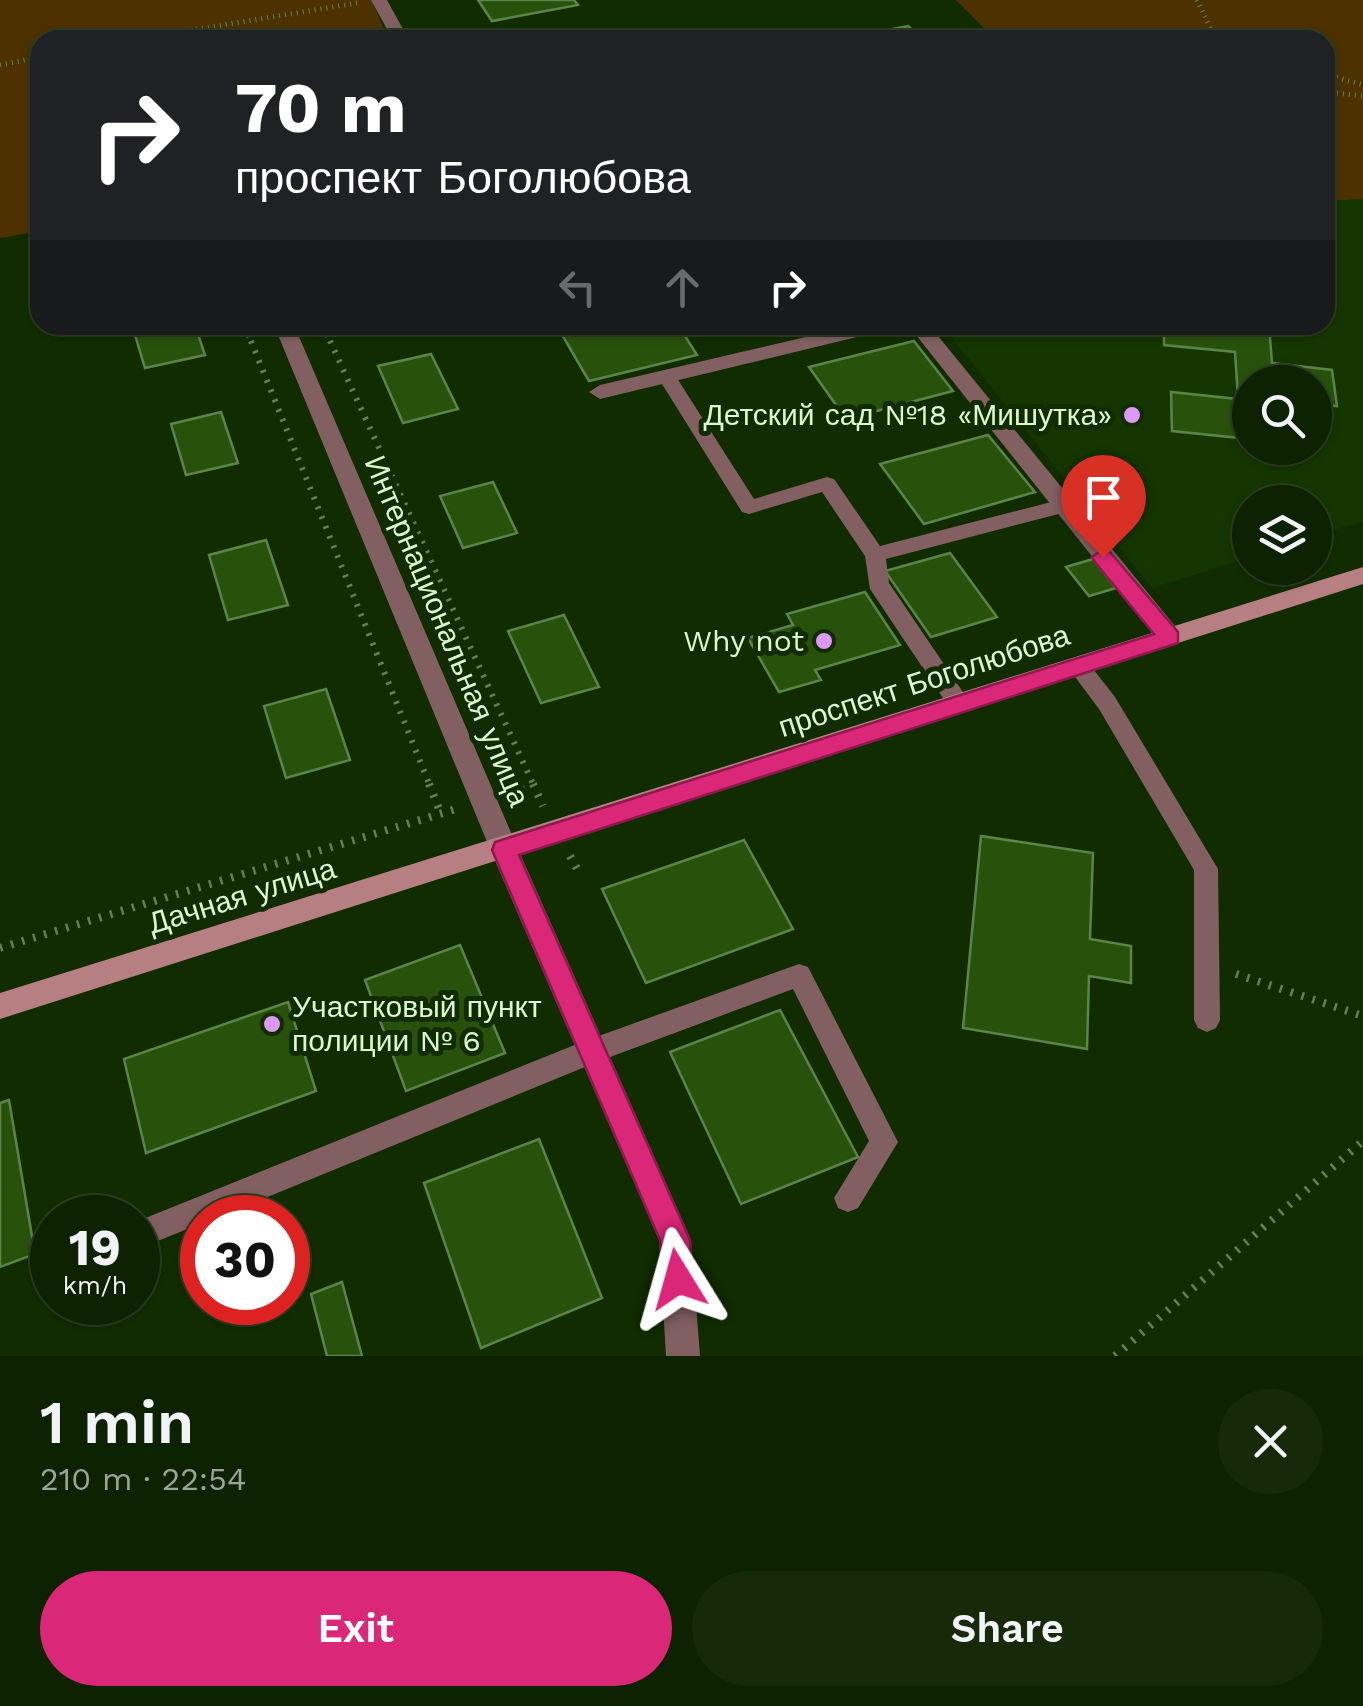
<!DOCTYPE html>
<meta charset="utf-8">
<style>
:root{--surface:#0d2200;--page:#162a0a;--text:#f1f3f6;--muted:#9aa499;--line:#2d3f22;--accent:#db2777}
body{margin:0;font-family:"Work Sans",sans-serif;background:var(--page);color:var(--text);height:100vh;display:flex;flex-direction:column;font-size:38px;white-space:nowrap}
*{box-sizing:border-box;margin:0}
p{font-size:32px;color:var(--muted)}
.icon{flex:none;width:55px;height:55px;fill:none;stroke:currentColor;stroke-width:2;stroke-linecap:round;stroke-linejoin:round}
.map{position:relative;height:1356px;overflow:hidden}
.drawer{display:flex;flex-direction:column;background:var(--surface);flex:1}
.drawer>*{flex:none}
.hud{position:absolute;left:30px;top:30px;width:1305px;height:305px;border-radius:30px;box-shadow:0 2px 8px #0004,0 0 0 2px var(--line);background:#202124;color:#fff;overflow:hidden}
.tools{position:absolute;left:1232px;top:365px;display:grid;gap:20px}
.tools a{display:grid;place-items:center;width:100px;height:100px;border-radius:50%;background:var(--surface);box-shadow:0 2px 8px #0004,0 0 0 2px var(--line);font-size:50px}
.speed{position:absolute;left:30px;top:1195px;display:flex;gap:20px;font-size:50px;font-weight:700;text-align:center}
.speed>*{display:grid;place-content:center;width:130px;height:130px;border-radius:50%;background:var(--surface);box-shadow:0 2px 8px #0004,0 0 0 2px var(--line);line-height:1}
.speed small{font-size:25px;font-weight:400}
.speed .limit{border:15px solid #d22;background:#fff;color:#111}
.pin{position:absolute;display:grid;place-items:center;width:85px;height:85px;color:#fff;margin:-102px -42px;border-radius:50% 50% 50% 0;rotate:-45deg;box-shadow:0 0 10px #0007}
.pin .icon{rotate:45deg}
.me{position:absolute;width:110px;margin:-55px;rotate:352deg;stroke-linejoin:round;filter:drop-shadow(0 0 8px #0008)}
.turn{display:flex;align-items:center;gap:35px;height:210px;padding:0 40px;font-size:45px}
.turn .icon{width:130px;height:130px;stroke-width:2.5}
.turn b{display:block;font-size:70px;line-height:85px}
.lanes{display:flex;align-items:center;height:95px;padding:0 40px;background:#0003;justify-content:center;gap:50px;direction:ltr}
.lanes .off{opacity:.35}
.round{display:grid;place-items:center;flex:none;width:105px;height:105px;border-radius:52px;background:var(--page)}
.head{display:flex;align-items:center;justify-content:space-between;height:170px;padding:0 40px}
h1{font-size:60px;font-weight:600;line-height:75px}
.button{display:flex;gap:20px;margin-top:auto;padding:20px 40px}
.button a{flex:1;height:115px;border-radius:60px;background:var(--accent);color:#fff;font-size:40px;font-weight:600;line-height:115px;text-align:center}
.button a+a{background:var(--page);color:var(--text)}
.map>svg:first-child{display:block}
</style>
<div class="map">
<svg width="1363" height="1356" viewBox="0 0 1363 1356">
<rect width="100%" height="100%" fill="#112d00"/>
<path fill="#153600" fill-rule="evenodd" d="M 1363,199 L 1363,521 L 1315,536 L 1315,502 L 1250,502 L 1250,557 L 1152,588 L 942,325 L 1325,325 L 1325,201 ZM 1250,382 L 1315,382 L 1315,448 L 1250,448 Z"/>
<g fill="#4d3200">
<path d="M 0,0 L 372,0 L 388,40 L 40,40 L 40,231 L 0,238 Z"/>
<path d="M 956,0 L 1363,0 L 1363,199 L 1325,201 L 1325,40 L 996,40 Z"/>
</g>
<g fill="#28520c" stroke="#5b8448" stroke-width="2.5">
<path d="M 478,0 L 574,0 L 578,5 L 492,21 Z"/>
<path d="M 908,26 L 923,40 L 835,40 Z"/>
<path d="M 132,325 L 195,325 L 205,355 L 145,368 Z"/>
<path d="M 595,325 L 678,325 L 697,355 L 589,381 L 561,333 Z"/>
<path d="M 1164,325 L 1269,325 L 1272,363 L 1332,370 L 1337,406 L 1315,404 L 1315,382 L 1250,382 L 1250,439 L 1172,431 L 1171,392 L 1238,399 L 1235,352 L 1164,345 Z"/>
<path d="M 914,341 L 953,391 L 846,419 L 809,367 Z"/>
<path d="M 431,354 L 458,409 L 403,423 L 378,366 Z"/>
<path d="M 221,412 L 238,463 L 186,475 L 171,424 Z"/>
<path d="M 988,435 L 1035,492 L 924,524 L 880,464 Z"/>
<path d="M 493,482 L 517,533 L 463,548 L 440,496 Z"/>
<path d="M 266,540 L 288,605 L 228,620 L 209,555 Z"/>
<path d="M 950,553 L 997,617 L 931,637 L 885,571 Z"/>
<path d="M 1093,559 L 1116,588 L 1089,596 L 1066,567 Z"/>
<path d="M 865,592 L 900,645 L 815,670 L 821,680 L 779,692 L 748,638 L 793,625 L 787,614 Z"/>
<path d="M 564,615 L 599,687 L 541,703 L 508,631 Z"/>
<path d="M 326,689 L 350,760 L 286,778 L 264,706 Z"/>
<path d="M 981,836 L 1093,853 L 1090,939 L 1131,946 L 1131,983 L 1089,976 L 1087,1049 L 963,1028 Z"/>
<path d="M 744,840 L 793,929 L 646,983 L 602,889 Z"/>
<path d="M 460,945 L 505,1053 L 406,1091 L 365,980 Z"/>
<path d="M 288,1002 L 316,1091 L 146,1153 L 124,1059 Z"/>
<path d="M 780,1010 L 858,1157 L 741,1204 L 670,1052 Z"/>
<path d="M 9,1100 L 35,1254 L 0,1267 L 0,1103 Z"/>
<path d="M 539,1139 L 602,1298 L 481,1348 L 424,1183 Z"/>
<path d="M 342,1282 L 362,1356 L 327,1356 L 311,1294 Z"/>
</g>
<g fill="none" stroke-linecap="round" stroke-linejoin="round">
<g stroke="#647e56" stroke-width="5" stroke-dasharray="1 5" stroke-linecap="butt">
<path d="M 1197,0 L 1216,40"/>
<path d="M 131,40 L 357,3"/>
<path d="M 0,65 L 40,57"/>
<path d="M 1325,74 L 1363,85"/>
<path d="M 1325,92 L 1363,96"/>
<path d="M 244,325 L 252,344"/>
<path d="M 322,325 L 331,344"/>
</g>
<g stroke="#647e56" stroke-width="6" stroke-dasharray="2.5 8" stroke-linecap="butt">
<path d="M 251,341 L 430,786"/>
<path d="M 330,341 L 534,786"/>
</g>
<g stroke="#647e56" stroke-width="8" stroke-dasharray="2.5 9" stroke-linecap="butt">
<path d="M 429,784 L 441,814"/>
<path d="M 533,784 L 543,806"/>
<path d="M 512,794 L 534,787"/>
<path d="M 570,856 L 580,874"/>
<path d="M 0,948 L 456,809"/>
<path d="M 1236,974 L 1363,1016"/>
<path d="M 1115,1356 L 1363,1141"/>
</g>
<g fill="#826061" fill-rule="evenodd">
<path d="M 666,370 L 673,372 L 754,499 L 827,477 L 834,479 L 880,546 L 1063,499 L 1070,501 L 1073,506 L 1070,511 L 886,559 L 889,583 L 967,698 L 970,704 L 967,710 L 951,710 L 870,589 L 865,556 L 822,492 L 749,514 L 742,512 L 657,376 Z"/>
<path d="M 1078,658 L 1086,660 L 1115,697 L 1218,869 L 1220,1020 L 1216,1028 L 1207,1032 L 1198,1028 L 1194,1020 L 1194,870 L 1099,709 L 1067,666 Z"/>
<path d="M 799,964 L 808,967 L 898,1142 L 858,1208 L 848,1212 L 838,1208 L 834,1198 L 869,1141 L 793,989 L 602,1060 L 216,1218 L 202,1218 L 202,1223 L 138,1249 L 138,1221 L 582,1042 Z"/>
</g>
<g fill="#826061" fill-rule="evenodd">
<path d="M 371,0 L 387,0 L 409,40 L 393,40 Z"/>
<path d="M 274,325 L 294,325 L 518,849 L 691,1240 L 700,1356 L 666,1356 L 659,1240 L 490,849 Z"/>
<path d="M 857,325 L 893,325 L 890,329 L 600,399 L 589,392 L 600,385 Z"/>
<path d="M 908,325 L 929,325 L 1179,631 L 1182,637 L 1179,643 L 1161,643 Z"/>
</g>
<path fill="#b68082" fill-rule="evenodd" d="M 1363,567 L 1363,584 L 0,1019 L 0,993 Z"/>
</g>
<path fill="#db2777" stroke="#8e194d" stroke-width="2.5" d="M 1103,549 L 1110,552 L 1178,632 L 1178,643 L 519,855 L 690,1240 L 693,1279 L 688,1289 L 678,1294 L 667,1289 L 660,1240 L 492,850 L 495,842 L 1154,634 L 1095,562 L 1092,557 Z"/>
<g fill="#db99f5" stroke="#112d00" stroke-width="4">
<circle cx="1132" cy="415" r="10"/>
<circle cx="824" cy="641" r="10"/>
<circle cx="272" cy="1024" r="10"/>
</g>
<g text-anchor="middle" stroke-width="10" stroke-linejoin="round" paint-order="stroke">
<g font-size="30" fill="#def5d4" stroke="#112d00" text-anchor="end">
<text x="1112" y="425">Детский сад №18 «Мишутка»</text>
<text x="804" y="651">Why not</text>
<text x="292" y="1017" text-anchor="start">Участковый пункт<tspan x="292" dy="34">полиции № 6</tspan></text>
</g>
<g font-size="30" fill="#def5d4" stroke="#112d00">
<text transform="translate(447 631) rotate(67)" y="10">Интернациональная улица</text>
<text transform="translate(924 681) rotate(-18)" y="10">проспект Боголюбова</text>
<text transform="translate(242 896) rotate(-17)" y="10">Дачная улица</text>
</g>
</g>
</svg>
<div class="tools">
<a><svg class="icon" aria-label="search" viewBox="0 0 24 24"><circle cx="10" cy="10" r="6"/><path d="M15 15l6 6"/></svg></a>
<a><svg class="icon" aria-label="layers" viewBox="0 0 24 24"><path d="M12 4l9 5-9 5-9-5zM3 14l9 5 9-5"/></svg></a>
</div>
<div class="speed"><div>19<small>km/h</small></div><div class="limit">30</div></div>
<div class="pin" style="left:1103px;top:557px;background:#d93025"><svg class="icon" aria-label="arrive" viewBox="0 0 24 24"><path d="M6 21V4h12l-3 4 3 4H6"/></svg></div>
<svg class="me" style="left:678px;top:1279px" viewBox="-20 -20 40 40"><path d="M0-17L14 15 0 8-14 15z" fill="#db2777" stroke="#fff" stroke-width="4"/></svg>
<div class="hud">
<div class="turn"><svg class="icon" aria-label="right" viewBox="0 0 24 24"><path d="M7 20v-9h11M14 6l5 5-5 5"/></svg><div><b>70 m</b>проспект Боголюбова</div></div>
<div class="lanes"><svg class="icon off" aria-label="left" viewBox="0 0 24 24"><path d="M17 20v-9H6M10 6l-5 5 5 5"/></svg><svg class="icon off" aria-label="ahead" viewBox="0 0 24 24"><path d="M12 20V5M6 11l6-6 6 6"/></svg><svg class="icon" aria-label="right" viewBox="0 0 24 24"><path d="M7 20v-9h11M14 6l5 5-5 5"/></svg></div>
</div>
</div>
<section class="drawer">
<div class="head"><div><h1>1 min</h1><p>210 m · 22:54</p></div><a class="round"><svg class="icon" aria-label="close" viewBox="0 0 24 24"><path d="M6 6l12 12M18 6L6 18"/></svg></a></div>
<div class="button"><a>Exit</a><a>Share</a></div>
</section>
